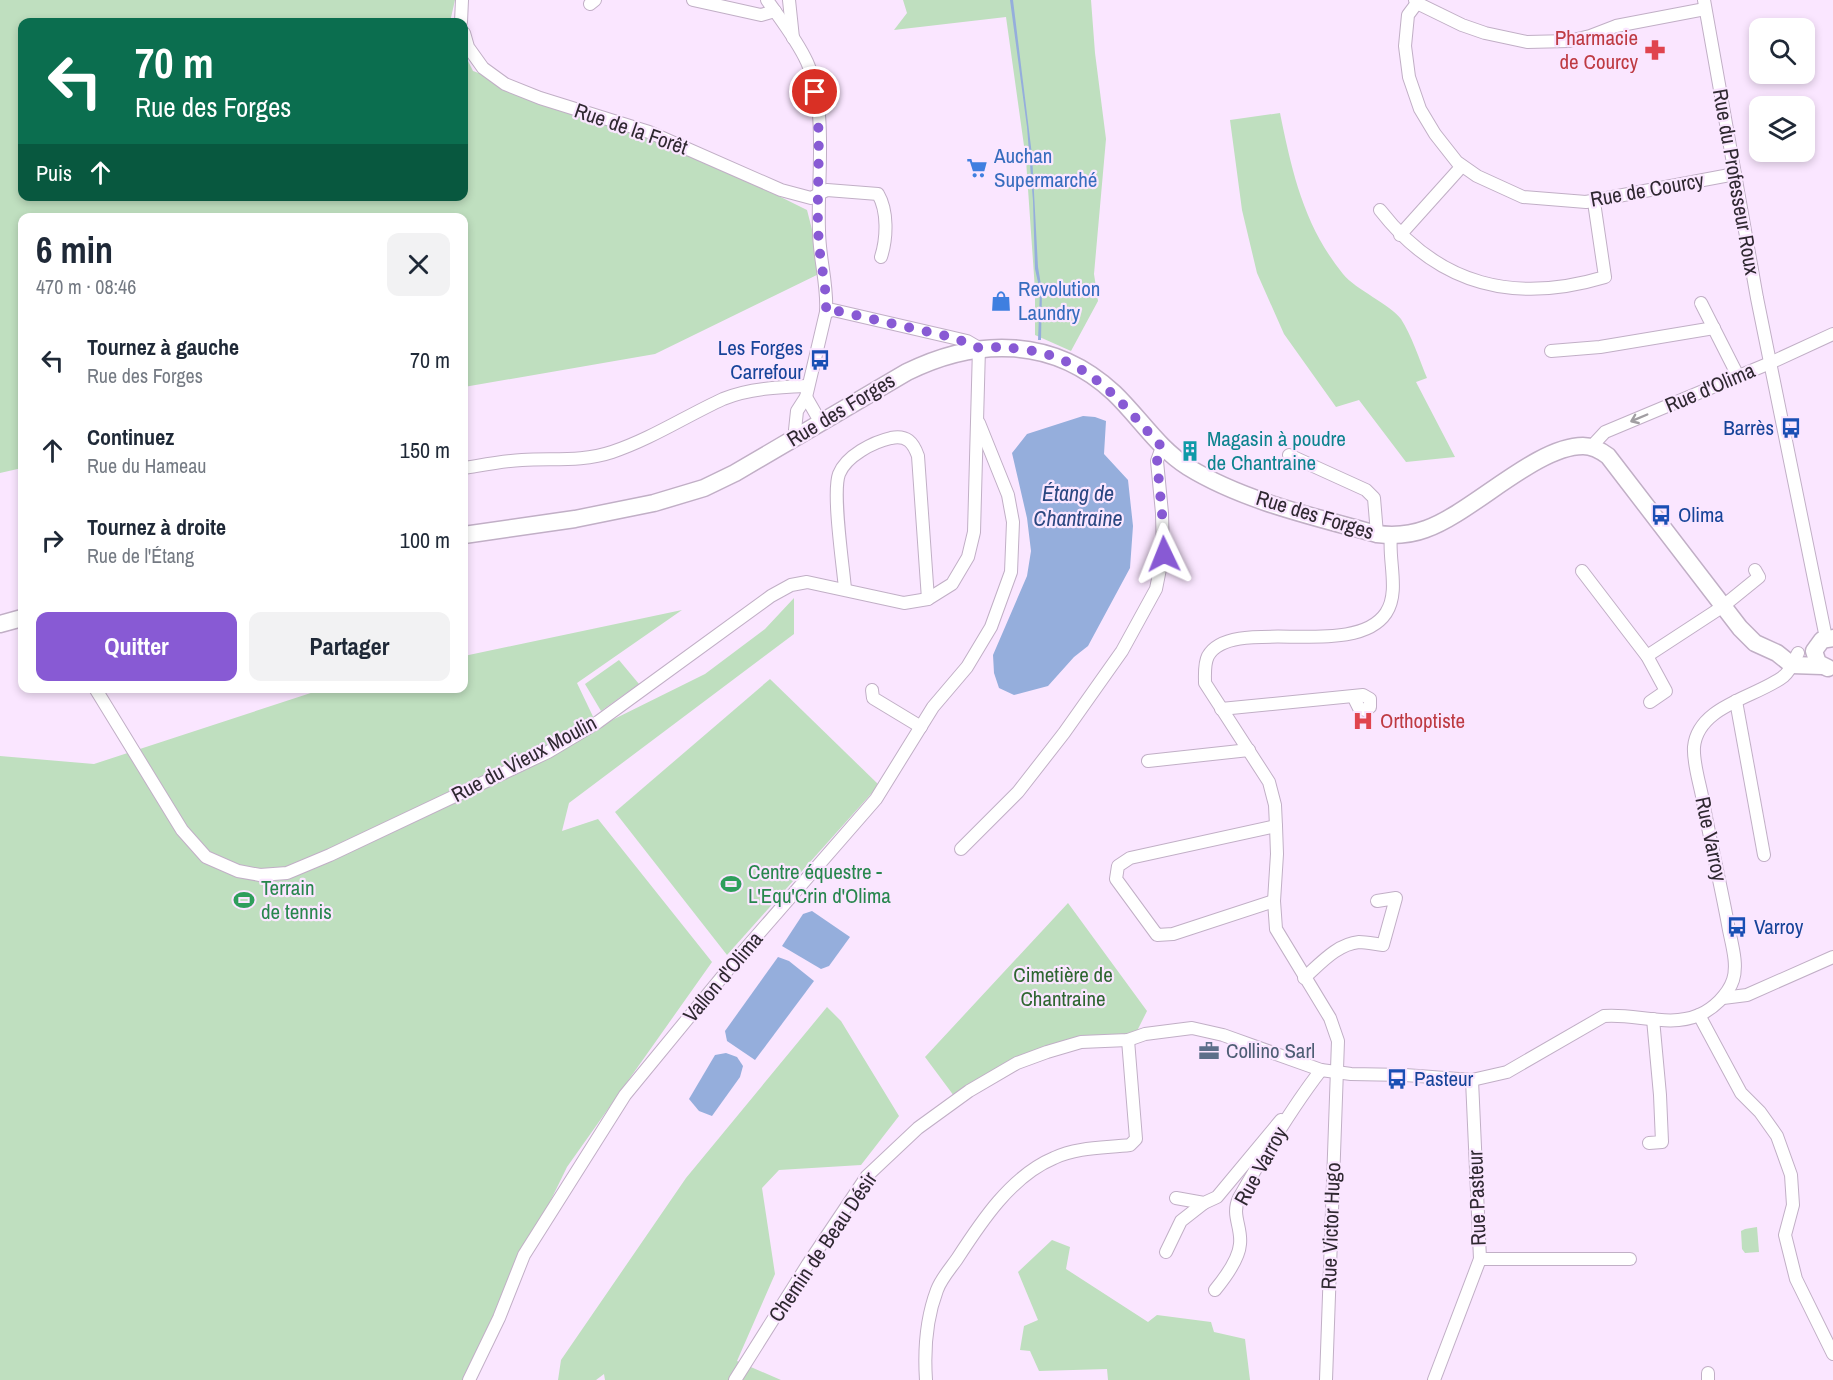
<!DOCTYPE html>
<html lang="fr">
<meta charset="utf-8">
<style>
:root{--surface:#fff;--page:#f2f2f3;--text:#1f2937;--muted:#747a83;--accent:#885ad4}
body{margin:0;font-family:"Archivo Narrow",sans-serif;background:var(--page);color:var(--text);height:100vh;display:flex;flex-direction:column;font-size:22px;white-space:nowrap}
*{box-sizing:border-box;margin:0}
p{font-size:20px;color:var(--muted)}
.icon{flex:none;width:33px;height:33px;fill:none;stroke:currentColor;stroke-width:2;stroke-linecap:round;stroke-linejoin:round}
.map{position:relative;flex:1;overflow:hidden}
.panel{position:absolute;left:18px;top:213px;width:450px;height:480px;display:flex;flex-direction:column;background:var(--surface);border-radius:12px;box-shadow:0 3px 9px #0003}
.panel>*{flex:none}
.banner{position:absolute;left:18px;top:18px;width:450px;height:183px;border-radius:12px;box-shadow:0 3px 9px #0003;background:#0b6e4f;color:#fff;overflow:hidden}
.fabs{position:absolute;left:1749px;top:18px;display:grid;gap:12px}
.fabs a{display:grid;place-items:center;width:66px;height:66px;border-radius:12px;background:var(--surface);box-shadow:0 3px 9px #0003;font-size:30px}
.pin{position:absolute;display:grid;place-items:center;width:51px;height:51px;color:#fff;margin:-26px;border:3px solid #fff;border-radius:50%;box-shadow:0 2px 6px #0007}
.me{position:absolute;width:66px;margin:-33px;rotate:358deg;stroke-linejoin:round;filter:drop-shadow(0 0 4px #0008)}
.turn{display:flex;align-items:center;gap:21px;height:126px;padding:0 18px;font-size:27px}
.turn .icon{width:78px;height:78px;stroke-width:2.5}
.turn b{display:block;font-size:42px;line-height:51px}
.then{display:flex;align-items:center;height:57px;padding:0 18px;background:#0003;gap:12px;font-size:22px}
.round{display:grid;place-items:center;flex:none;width:63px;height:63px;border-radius:12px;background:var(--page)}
.summary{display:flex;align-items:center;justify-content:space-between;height:102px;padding:0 18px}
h1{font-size:36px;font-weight:800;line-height:45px}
.button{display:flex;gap:12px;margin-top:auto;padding:12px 18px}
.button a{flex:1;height:69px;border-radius:12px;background:var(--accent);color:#fff;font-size:24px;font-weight:800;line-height:69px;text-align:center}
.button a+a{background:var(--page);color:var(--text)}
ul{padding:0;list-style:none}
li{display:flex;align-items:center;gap:18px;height:90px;padding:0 18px}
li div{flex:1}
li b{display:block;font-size:22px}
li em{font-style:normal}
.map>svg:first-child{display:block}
</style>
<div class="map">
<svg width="1833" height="1380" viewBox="0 0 1833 1380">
<rect width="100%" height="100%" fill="#fae6ff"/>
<g fill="#bfdfbf">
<path d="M 0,0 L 455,0 L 450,22 L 22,22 L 22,196 L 464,196 L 464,53 L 473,71 L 664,139 L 807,210 L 823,272 L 655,354 L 464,387 L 464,218 L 22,218 L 22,468 L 0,473 Z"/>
<path d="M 903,0 L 1091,0 L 1095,53 L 1106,139 L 1094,274 L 1098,301 L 1071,351 L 1035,335 L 1035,290 L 1026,160 L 1006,17 L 894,30 L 907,13 Z"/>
<path d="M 1280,113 C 1292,172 1304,226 1343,274 C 1356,290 1390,304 1401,319 C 1411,334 1420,361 1427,378 L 1416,382 L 1455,457 L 1406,462 L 1359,400 L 1336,407 L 1284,334 L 1257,273 L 1242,210 L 1230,120 Z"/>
<path d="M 794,598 L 794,634 L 569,803 L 562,831 L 598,819 L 712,962 L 567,1167 L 463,1380 L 0,1380 L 0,756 L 94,764 L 323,689 L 464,688 L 464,656 L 682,610 L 577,683 L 598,727 L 705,674 L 765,629 Z"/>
<path d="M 619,660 L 639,684 L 601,711 L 585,684 Z"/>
<path d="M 770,679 L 879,785 L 727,955 L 615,812 Z"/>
<path d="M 1068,903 L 1147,1011 L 1135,1035 L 1074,1038 L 954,1096 L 925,1057 Z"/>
<path d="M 827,1007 L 841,1021 L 899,1116 L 861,1165 L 779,1170 L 762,1188 L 775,1274 L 737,1361 L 781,1380 L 605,1380 L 604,1374 L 596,1380 L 558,1380 L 561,1360 L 686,1178 Z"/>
<path d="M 1757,1227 L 1759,1252 L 1745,1253 L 1742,1249 L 1741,1231 L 1745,1229 Z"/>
<path d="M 1052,1240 L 1070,1247 L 1066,1269 L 1148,1322 L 1157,1315 L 1211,1322 L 1214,1332 L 1245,1339 L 1250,1380 L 1108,1380 L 1107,1369 L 1039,1371 L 1030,1351 L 1020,1350 L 1024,1326 L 1038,1320 L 1018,1272 Z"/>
</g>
<g fill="#95aedc">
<path d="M 1010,0 L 1013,0 L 1032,155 L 1038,267 L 1042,291 L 1041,340 L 1038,340 L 1040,291 L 1035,269 L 1033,201 L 1027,127 Z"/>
<path d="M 1083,416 L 1095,417 L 1106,421 L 1104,454 L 1128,480 L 1133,526 L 1130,568 L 1088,646 L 1074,657 L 1048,686 L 1014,695 L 999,688 L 994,673 L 993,655 L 1027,576 L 1031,551 L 1027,518 L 1012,453 L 1027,434 Z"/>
<path d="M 812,911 L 850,937 L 829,966 L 821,969 L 782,946 L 803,914 Z"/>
<path d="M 778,957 L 789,961 L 814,981 L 755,1060 L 727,1041 L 725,1031 Z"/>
<path d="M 726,1053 L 737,1057 L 743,1066 L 740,1077 L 712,1116 L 699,1111 L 689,1099 L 715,1055 Z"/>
</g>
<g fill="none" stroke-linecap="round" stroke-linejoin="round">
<g stroke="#c1afc6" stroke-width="14">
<g id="street">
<path d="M 693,0 L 761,15 L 775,11"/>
<path d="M 767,0 C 781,20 797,40 807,62 C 828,109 817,179 819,230 C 819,258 828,285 826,312 L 806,397 L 797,411 L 795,430 L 797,437"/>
<path d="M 789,0 L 793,38"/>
<path d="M 1415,0 L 1417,3 L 1462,25 L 1485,33 L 1527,42 L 1569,41 L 1590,36 L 1616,26 L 1705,9"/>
<path d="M 1704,0 L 1757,298 L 1826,638"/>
<path d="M 1417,3 L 1408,15 L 1405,46 L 1409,77 L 1420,109 L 1435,134 L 1457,162 L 1477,176 L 1523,197 L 1586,202 L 1735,174"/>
<path d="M 590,4 L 595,0"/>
<path d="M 461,22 L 462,0"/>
<path d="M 464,33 L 468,47 L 483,68 L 505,84 L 540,98 L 649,132 L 781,190 L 811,198 L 827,190 L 878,194 C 888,211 887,238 881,257"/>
<path d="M 1380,210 C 1439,286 1515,304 1605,277 L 1594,202"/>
<path d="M 1400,235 L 1462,166"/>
<path d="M 1701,303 L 1738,376"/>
<path d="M 1551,351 L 1600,347 L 1714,328"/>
<path d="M 806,397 L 821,423"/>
<path d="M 1591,447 L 1605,432 L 1770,363 L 1833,334"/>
<path d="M 1289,455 L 1366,490 L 1374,498 L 1377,534"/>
<path d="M 464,468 C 483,465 503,461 522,460 C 553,458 582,462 612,452 C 651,439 686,416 723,399 C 749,388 781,387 808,386"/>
<path d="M 1582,571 L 1647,656 L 1666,691 L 1650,702"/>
<path d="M 845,589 C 843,565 832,493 839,474 C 846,456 873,442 891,438 C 907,435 913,442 918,456 L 928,599"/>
<path d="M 1647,656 L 1722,607 L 1759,577 L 1755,570"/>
<path d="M 95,688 L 182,830 L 206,857 L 238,871 L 260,875 L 287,873 L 330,855 L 548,752 L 598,722 L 771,596 L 791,585 L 807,582 L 904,603 L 928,599 L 952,584 L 968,557 L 974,532 L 979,348 L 967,341 L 950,337 L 833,310 L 826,312"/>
<path d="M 872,690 L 873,698 L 921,727"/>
<path d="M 1736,701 L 1764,855"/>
<path d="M 1221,709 L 1363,695 L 1370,699 L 1370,707 L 1365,710 L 1359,708 L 1353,696"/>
<path d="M 1148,761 L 1249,750"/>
<path d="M 961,849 L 1018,792 L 1064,733 L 1122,651 L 1156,589 L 1163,554 L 1162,513 L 1157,461 L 1162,447"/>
<path d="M 1274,901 L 1173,934 L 1157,935 L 1116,879 L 1118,866 L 1130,858 L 1276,826"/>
<path d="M 1304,978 C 1320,964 1337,944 1359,942 C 1366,942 1375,944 1383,945 L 1396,898 L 1377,901"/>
<path d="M 1723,998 L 1747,995 L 1833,957"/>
<path d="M 1699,1015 L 1741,1093 L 1760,1112 L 1777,1136 L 1791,1175 L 1793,1205 L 1785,1235 L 1796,1279 L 1833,1354"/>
<path d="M 1649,1143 L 1662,1142 L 1660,1095 L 1653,1019"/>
<path d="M 1176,1198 L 1204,1203 L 1217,1197 L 1281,1120"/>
<path d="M 1166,1252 L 1181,1221 L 1204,1203"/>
<path d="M 1480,1259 L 1630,1259"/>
<path d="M 1215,1290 C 1224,1279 1239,1259 1240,1244 C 1242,1227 1231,1215 1239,1198 C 1264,1154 1290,1110 1321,1070"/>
<path d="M 469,1380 L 499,1318 L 524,1255 L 625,1095 L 740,955 L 876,799 L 933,707 L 967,667 L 991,627 L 1011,572 L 1013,522 L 1008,495 L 979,423"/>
<path d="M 735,1380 L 808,1264 L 867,1176 L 918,1128 L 969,1091 L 1017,1063 L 1047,1052 L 1081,1042 L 1128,1040 L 1145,1034 L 1192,1028 L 1223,1035 L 1321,1070 L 1351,1074 L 1405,1075 L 1472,1080 L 1507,1072 L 1604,1016 C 1635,1013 1669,1028 1699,1015 C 1713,1009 1728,995 1733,980 C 1738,965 1732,945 1729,930 C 1721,885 1710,841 1702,796 C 1699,781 1693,762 1694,747 C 1698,705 1758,697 1784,676 C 1791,670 1794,660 1798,653"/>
<path d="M 926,1380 C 924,1350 926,1319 937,1290 C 941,1279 950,1269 957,1259 C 981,1222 1011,1176 1054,1158 C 1077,1147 1105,1148 1130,1145 L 1136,1139 L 1128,1040"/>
<path d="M 1326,1380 L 1338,1041 L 1330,1018 L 1276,929 L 1274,901 L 1277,854 L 1276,826 L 1275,805 L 1269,782 L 1205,683 C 1205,674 1204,664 1208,656 C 1231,614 1354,661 1386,613 C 1400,592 1388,560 1391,536"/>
<path d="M 1434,1380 L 1480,1259 L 1472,1080"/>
<path d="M 1708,1380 L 1708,1373"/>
</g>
</g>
<g stroke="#c1afc6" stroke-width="19">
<g id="secondary">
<path d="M 464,535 L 575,519 L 654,503 L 704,488 L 735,473 L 907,372 C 978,337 1054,337 1114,393 C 1140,418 1158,448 1188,467 C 1243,501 1315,517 1377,534 C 1394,536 1410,535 1426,529 C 1472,513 1536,446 1583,446 C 1593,446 1600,450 1608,456 L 1740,628 L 1755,643 L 1777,653 L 1792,665 L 1822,666"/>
<path d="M 0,624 L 22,618"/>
<path d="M 1828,668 L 1818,663 L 1814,651 L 1822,640 L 1833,638"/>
</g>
</g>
<use href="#street" stroke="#fff" stroke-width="12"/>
<use href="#secondary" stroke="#fff" stroke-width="16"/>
</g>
<defs><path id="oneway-shaft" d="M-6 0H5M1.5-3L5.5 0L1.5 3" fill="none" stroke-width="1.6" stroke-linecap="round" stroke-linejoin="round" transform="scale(1.5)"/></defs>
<use stroke="#a19ea2" href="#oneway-shaft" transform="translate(1639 418) rotate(157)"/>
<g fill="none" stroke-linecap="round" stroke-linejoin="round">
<path stroke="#885ad4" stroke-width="10" stroke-dasharray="0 18" d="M 815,92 C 823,143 815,193 819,244 C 821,267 827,289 826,312 L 833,310 L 951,337 C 959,339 975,347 980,348 C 986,349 993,347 999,347 C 1015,348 1034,350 1049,355 C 1099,370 1128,411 1162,447 L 1157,461 L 1162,513 L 1164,554"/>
</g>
<defs>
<g id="pharmacy-bare" transform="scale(1.62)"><path d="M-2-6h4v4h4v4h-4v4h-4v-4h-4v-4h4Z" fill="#e0444e" stroke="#fae6ff" stroke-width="2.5" paint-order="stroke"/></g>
<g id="supermarket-bare" transform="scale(1.62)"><path d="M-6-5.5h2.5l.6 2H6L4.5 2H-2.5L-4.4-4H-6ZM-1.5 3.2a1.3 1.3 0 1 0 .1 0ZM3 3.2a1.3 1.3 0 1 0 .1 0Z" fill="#3f7fe0" stroke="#fae6ff" stroke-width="2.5" paint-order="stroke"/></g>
<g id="shop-bare" transform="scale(1.62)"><path d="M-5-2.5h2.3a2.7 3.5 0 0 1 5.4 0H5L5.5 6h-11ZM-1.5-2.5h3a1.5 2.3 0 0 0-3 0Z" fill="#3f7fe0" stroke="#fae6ff" stroke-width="2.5" paint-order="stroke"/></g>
<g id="bus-bare" transform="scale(1.62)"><path d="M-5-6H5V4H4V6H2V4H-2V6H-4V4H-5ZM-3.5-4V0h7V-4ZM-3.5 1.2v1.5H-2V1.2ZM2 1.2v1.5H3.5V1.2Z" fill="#1a4fb4" stroke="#fae6ff" stroke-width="2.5" paint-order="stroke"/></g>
<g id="building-bare" transform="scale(1.62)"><path d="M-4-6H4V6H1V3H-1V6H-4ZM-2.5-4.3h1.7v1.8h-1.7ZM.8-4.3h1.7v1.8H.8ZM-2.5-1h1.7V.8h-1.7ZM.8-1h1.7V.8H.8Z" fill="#0f9aa8" stroke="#fae6ff" stroke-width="2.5" paint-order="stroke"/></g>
<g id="hospital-bare" transform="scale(1.62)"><path d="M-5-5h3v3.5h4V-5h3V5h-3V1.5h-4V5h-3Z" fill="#e0444e" stroke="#fae6ff" stroke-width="2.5" paint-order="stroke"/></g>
<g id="stadium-bare" transform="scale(1.62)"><path d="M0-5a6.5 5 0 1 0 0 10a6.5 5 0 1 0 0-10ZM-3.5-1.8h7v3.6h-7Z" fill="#2e9e5b" stroke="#fae6ff" stroke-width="2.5" paint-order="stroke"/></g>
<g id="office-bare" transform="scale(1.62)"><path d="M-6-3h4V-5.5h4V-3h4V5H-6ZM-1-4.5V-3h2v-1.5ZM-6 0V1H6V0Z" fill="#5c6f8a" stroke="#fae6ff" stroke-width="2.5" paint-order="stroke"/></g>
</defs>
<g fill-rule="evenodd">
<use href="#pharmacy-bare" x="1655" y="50"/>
<use href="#supermarket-bare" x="977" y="168"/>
<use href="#shop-bare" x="1001" y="301"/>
<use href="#bus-bare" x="820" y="360"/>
<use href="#bus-bare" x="1791" y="428"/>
<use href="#building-bare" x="1190" y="451"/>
<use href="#bus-bare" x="1661" y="515"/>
<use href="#hospital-bare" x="1363" y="721"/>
<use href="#stadium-bare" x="731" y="884"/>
<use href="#stadium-bare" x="244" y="900"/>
<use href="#bus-bare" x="1737" y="927"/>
<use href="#office-bare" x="1209" y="1051"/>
<use href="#bus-bare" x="1397" y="1079"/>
</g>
<g text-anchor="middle" stroke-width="4.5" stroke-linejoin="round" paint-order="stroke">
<g font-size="21" fill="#be3a42" stroke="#fae6ff" text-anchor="end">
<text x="1638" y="45">Pharmacie<tspan x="1638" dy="24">de Courcy</tspan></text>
<text x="1380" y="728" text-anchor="start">Orthoptiste</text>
</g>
<g font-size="21" fill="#2f2831" stroke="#fae6ff">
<text transform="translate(631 129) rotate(19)" y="7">Rue de la Forêt</text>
<text transform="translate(1736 182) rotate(80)" y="7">Rue du Professeur Roux</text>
<text transform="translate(1647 190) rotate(-10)" y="7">Rue de Courcy</text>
<text transform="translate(1710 388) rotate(-23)" y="7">Rue d'Olima</text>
<text transform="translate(841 410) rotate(-31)" y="7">Rue des Forges</text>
<text transform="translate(1315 515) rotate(17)" y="7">Rue des Forges</text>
<text transform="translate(524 759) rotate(-28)" y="7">Rue du Vieux Moulin</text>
<text transform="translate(1711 839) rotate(78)" y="7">Rue Varroy</text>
<text transform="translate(723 977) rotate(-50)" y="7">Vallon d'Olima</text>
<text transform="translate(1261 1166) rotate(-61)" y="7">Rue Varroy</text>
<text transform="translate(1477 1198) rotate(-92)" y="7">Rue Pasteur</text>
<text transform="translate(1331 1226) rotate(-88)" y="7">Rue Victor Hugo</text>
<text transform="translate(823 1247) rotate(-56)" y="7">Chemin de Beau Désir</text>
</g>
<g font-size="21" fill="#366cbe" stroke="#fae6ff" text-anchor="start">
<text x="994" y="163">Auchan<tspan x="994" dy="24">Supermarché</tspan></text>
<text x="1018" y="296">Revolution<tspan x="1018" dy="24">Laundry</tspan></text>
</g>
<g font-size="21" fill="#164399" stroke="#fae6ff" text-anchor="start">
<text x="803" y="355" text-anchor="end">Les Forges<tspan x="803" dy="24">Carrefour</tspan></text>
<text x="1774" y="435" text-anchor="end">Barrès</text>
<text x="1678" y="522">Olima</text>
<text x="1754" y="934">Varroy</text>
<text x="1414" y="1086">Pasteur</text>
</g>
<g font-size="21" fill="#0d838f" stroke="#fae6ff" text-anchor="start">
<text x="1207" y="446">Magasin à poudre<tspan x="1207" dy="24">de Chantraine</tspan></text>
</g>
<g font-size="21" fill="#27864d" stroke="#fae6ff" text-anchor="start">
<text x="748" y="879">Centre équestre -<tspan x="748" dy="24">L'Equ'Crin d'Olima</tspan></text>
<text x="261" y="895">Terrain<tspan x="261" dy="24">de tennis</tspan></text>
</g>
<g font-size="21" fill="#2e6631" stroke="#fae6ff">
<text x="1063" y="982">Cimetière de<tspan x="1063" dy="24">Chantraine</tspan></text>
</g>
<g font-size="21" fill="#4e5e75" stroke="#fae6ff" text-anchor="start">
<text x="1226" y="1058">Collino Sarl</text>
</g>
<g font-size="22" font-style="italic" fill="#2a4780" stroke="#fae6ff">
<text x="1078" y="501">Étang de<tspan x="1078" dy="25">Chantraine</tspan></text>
</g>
</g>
</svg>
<div class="fabs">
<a><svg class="icon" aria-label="search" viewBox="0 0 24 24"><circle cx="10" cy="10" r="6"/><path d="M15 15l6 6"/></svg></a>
<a><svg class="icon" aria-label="layers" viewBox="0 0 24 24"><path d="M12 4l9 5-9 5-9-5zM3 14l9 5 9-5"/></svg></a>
</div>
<div class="pin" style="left:815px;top:92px;background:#d93025"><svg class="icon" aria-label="arrive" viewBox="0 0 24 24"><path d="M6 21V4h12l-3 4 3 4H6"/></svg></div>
<svg class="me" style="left:1164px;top:554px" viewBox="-20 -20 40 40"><path d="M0-17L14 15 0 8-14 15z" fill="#885ad4" stroke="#fff" stroke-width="4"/></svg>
<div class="banner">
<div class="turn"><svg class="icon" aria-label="left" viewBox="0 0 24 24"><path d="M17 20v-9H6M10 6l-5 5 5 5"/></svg><div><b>70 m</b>Rue des Forges</div></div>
<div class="then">Puis<svg class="icon" aria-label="ahead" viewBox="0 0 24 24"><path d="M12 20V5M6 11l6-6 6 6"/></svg></div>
</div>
<section class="panel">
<div class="summary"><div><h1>6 min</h1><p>470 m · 08:46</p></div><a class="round"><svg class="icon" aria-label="close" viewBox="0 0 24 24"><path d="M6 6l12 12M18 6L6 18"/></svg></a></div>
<ul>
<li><svg class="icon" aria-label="left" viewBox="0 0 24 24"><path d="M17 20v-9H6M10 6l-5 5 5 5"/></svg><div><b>Tournez à gauche</b><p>Rue des Forges</p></div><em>70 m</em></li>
<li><svg class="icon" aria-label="ahead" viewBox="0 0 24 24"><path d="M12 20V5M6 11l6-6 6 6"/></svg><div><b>Continuez</b><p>Rue du Hameau</p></div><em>150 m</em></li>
<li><svg class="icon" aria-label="right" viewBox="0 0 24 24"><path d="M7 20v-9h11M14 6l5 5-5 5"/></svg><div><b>Tournez à droite</b><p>Rue de l'Étang</p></div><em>100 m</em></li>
</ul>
<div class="button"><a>Quitter</a><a>Partager</a></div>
</section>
</div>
